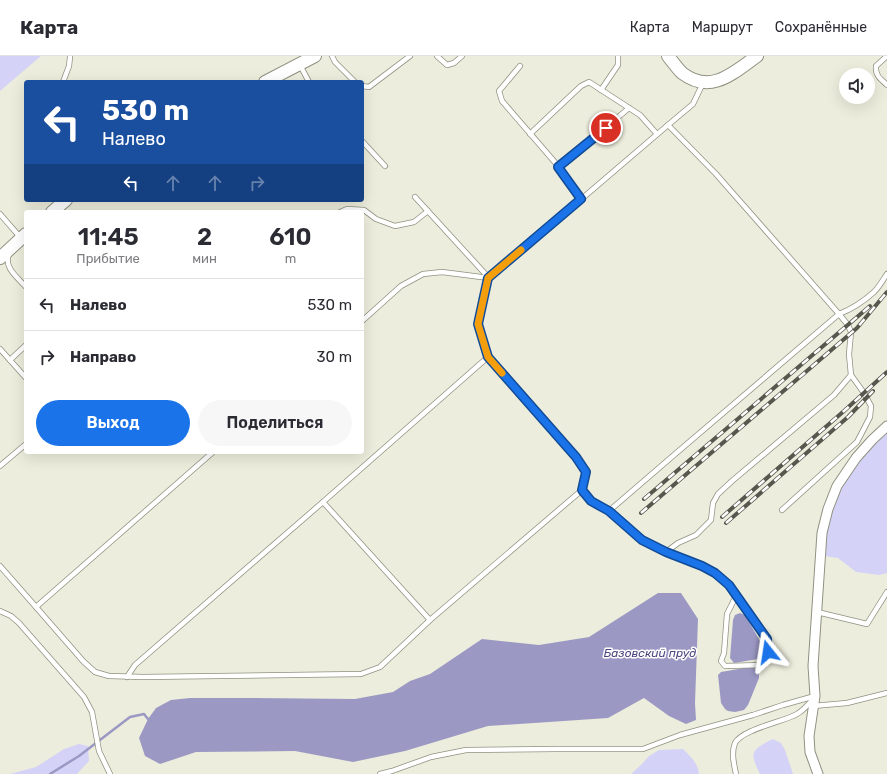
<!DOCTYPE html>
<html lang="ru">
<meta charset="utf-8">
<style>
:root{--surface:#fff;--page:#f7f7f7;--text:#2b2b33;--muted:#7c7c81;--line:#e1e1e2;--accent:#1a73e8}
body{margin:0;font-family:Rubik,sans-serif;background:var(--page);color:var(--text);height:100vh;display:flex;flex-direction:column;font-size:15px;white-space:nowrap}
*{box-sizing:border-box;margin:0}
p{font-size:13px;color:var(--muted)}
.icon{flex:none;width:22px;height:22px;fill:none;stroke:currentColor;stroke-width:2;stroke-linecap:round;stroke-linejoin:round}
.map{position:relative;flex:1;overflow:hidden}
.sheet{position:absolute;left:24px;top:154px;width:340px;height:244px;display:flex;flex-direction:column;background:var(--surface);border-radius:4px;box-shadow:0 4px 16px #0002}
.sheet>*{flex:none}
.hud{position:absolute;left:24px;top:24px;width:340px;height:122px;border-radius:4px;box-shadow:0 4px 16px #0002;background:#1a4fa0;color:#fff;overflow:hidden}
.tools{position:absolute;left:839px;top:12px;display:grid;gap:8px}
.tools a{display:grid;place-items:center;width:36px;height:36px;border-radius:50%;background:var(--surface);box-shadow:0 4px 16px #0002;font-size:20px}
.pin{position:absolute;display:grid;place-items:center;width:34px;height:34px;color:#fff;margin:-17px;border:2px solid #fff;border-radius:50%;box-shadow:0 1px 4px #0007}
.me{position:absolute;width:44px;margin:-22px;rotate:345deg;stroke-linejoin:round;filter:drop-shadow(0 0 3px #0008)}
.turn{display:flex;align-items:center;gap:14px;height:84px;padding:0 12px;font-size:18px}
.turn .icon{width:52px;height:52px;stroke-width:2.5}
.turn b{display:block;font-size:28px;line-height:34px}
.lanes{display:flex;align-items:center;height:38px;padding:0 12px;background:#0003;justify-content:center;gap:20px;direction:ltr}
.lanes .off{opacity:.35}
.eta{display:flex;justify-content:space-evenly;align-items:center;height:68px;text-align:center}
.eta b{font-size:24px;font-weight:600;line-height:28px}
.action{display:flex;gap:8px;margin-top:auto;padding:8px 12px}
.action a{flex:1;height:46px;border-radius:24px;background:var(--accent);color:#fff;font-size:16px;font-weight:600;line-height:46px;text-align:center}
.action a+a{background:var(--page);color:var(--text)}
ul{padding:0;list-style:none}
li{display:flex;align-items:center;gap:12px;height:52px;padding:0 12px;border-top:1px solid var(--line)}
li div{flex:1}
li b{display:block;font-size:15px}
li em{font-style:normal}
header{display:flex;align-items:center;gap:24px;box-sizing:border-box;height:56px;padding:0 20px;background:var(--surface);border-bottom:1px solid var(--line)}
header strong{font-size:19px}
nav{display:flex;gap:22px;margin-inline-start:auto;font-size:14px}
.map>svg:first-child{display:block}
</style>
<header>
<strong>Карта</strong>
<nav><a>Карта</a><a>Маршрут</a><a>Сохранённые</a></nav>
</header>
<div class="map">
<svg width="887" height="718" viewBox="0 0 887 718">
<rect width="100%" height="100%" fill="#eceddc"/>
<g fill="#d4d3f7">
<path d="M 0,0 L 41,0 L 0,35 Z"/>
<path d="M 887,372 L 887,517 L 879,519 L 856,516 L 838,502 L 824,500 L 825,472 L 834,436 L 858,401 Z"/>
<path d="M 773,683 L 781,687 L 785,694 L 793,718 L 760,718 C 749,696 751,694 773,683 Z"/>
<path d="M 79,688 L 88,690 L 89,705 L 77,718 L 10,718 L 36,711 L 64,693 Z"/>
<path d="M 683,693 C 690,700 698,707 699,718 L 631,718 L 640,710 L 649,700 L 659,694 Z"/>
</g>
<g fill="#9b99c4">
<path d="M 658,537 L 681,537 L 698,563 L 695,647 L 696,664 L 686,668 L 669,660 L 644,642 L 608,662 L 488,670 L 405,695 L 353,706 L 295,695 L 196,696 L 160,708 L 145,700 L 139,682 L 148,663 L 156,652 L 171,644 L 190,642 L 252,642 L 355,643 L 393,636 L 410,625 L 430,618 L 482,583 L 539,589 L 589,581 Z"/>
<path d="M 740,557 L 745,559 L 760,585 L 762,593 L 761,600 L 758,603 L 734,607 L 730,602 L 733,564 L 735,559 Z"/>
<path d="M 744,612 L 754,612 L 759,616 L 759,622 L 748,649 L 744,654 L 735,656 L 728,655 L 725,653 L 721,647 L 718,619 L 721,616 Z"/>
</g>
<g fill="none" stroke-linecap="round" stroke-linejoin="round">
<path stroke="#9b99c4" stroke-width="2.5" d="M 50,718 L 79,700 L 130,661 L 144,658 L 148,663"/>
<g stroke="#909181" stroke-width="6">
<g id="lane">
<path d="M 332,0 L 335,6 L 355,26"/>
<path d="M 437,0 L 447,9 L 454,7 L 462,0"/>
<path d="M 887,0 L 876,10 C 875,20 881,23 887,29"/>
<path d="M 300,9 L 309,26"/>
<path d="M 520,10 L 499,35 L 502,45 L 559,111 L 581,143"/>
<path d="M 63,26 L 69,10 L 70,1"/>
<path d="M 703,27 L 693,48 L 668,69 L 716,118 L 839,258 C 852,253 864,245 874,236 C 879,231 883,224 887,218"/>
<path d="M 362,30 L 369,31 L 410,0"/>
<path d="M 601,34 L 618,9 L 618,0"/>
<path d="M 668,69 L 489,222 L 478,268 L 488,301 L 576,401 L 586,416 L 582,434 L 591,445 L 609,455 L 674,399 L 839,258 L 848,269 L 851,276 L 849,298 L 851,319 L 864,337 L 871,350 L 870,361 L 857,386 L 782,454"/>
<path d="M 530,78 L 581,30 L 589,26 L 640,59 L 657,78"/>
<path d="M 362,85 L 385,110"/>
<path d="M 559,111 L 629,52"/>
<path d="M 415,141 L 489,222"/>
<path d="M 340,156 L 347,153 L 364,154 L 376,163 L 395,170 L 414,166 L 428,155"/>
<path d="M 0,158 L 20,181"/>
<path d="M 9,198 C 3,211 18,222 26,231"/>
<path d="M 362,265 L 401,230 L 423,218 L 442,216 L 489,222"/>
<path d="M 0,293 L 26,322"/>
<path d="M 10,304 L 26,289"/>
<path d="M 0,410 L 26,388"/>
<path d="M 323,446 L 430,564"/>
<path d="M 609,455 L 641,484 L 666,496 L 702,510 L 715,517 L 729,529 L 767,583 L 768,596 L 764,609 L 725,610 L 721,605 L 724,597 L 727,558 L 736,540"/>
<path d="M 666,496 L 678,487 L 696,479 L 711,464 L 713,447 L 718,438 L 732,425 L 834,339 L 851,319"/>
<path d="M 0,510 L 36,551 L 213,396"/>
<path d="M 36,551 L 83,605 L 95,616 L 109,620 L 143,621 L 361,618 L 380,611 L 430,564 L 582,434"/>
<path d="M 0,555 L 11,560 L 19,567 L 84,641 L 92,656 L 99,695 L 110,718"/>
<path d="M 817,556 L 867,568 L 887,536"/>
<path d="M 127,621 L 135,609 L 323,446 L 488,301"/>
<path d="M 813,650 L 847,647 L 887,637"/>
<path d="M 380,718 L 392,715 L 431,701 L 466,694 L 556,693 L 643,693 L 680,679 L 753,659 L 783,649 L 815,640"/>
<path d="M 736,718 C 734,708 731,697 735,687 C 743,673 783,666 797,658 C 804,654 808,649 813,643"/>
</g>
</g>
<g stroke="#909181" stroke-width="11">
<path id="street" d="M 818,718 L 810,696 L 809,680 L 815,640 L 813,610 L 822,477 L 828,453 L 837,430 L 856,402 L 872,384 L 887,370"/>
</g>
<g stroke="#909181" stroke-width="14">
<g id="secondary">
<path d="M 668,0 C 672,5 677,12 682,17 C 711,39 733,17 757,0"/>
<path d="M 265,26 L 315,0"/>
<path d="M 52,156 L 66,144"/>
<path d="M 0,202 L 26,178"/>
</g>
</g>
<use href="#lane" stroke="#fff" stroke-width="4.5"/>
<use href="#street" stroke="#fff" stroke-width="9"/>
<use href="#secondary" stroke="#fff" stroke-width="12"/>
<g stroke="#57574e" stroke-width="4">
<g id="rail">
<path d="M 644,443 L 870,250"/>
<path d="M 641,457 L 857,272 L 887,236"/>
<path d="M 722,461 L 844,355 L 887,316"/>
<path d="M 726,467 L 848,361 L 873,335"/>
</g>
</g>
<use href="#rail" stroke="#fff" stroke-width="2.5" stroke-dasharray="8" stroke-linecap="butt"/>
</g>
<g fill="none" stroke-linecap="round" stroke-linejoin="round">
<g stroke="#114b97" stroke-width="10">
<path id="route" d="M 606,72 L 558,111 L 581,143 L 488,222 L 478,268 L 488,301 L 576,401 L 586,416 L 582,434 L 591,445 L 609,455 L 642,484 L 666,496 L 702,510 L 715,517 L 729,529 L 767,583 L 768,596"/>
</g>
<use href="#route" stroke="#1a73e8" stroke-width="7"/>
<path stroke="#f59e0b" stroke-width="7" d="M 502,317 L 488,301 L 478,268 L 488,222 L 521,194"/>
</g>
<g text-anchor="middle" stroke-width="3" stroke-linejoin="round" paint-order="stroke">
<g font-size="12" font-style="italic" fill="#4c467f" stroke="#fff">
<text x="650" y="601">Базовский пруд</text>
</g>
</g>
</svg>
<div class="tools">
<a><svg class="icon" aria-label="sound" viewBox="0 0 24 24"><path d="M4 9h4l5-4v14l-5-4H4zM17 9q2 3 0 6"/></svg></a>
</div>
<div class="pin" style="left:606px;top:72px;background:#d93025"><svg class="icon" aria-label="arrive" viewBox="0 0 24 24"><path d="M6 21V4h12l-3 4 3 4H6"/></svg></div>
<svg class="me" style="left:768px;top:596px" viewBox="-20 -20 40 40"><path d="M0-17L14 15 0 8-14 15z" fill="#1a73e8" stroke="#fff" stroke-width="4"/></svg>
<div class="hud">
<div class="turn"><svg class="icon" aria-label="left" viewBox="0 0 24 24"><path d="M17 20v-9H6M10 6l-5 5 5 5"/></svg><div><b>530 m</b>Налево</div></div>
<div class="lanes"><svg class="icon" aria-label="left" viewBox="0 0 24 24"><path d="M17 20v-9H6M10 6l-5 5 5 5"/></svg><svg class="icon off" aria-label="ahead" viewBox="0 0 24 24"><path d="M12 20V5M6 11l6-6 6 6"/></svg><svg class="icon off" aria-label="ahead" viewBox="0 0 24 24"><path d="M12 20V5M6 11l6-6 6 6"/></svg><svg class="icon off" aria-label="right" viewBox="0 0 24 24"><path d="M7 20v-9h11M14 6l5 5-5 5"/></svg></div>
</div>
<section class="sheet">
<div class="eta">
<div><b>11:45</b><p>Прибытие</p></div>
<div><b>2</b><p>мин</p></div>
<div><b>610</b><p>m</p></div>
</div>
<ul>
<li><svg class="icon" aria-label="left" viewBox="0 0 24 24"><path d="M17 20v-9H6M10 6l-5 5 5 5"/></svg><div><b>Налево</b></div><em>530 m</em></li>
<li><svg class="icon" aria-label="right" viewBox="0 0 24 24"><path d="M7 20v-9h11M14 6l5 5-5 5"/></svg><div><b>Направо</b></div><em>30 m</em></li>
</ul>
<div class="action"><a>Выход</a><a>Поделиться</a></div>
</section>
</div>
